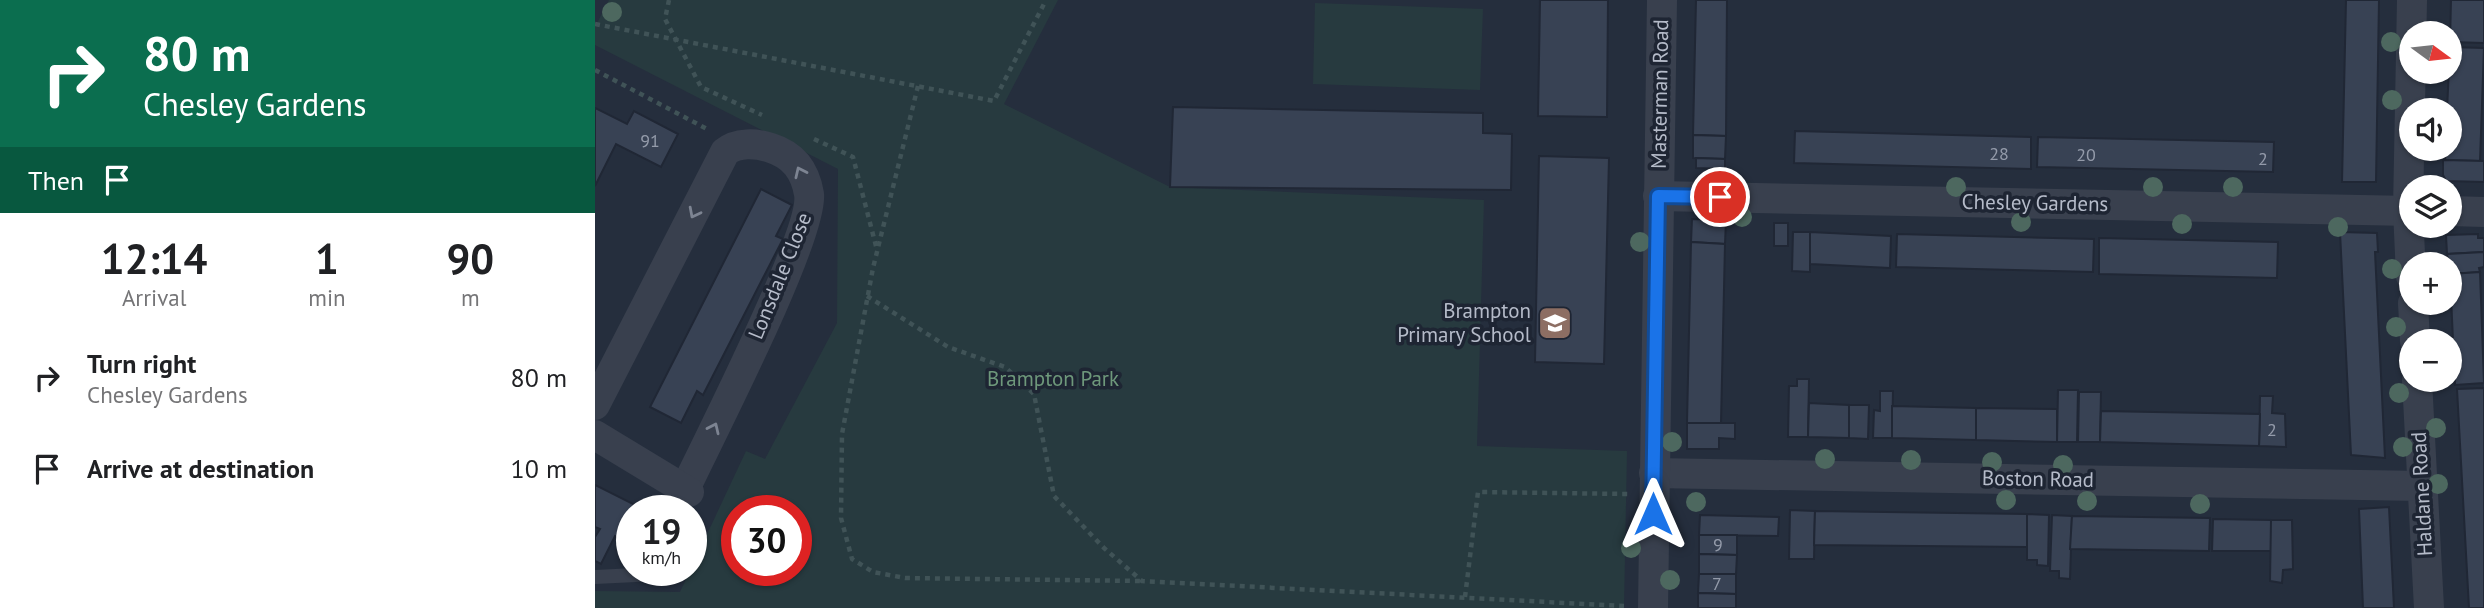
<!DOCTYPE html>
<meta charset="utf-8">
<style>
:root{--surface:#fff;--page:#f2f2f2;--text:#202124;--muted:#757577}
body{margin:0;font-family:"PT Sans",sans-serif;background:var(--page);color:var(--text);height:100vh;display:flex;flex-direction:column;font-size:26px;white-space:nowrap}
*{box-sizing:border-box;margin:0}
p{font-size:23px;color:var(--muted)}
.icon{flex:none;width:38px;height:38px;fill:none;stroke:currentColor;stroke-width:2;stroke-linecap:round;stroke-linejoin:round}
.map{position:relative;flex:1;overflow:hidden}
.drawer{display:flex;flex-direction:column;background:var(--surface);width:595px}
.drawer>*{flex:none}
.top-card{background:#0b6e4f;color:#fff;overflow:hidden}
.needle{width:46px;rotate:105deg}
.fabs{position:absolute;left:1804px;top:21px;display:grid;gap:14px}
.fabs a{display:grid;place-items:center;width:63px;height:63px;border-radius:50%;background:var(--surface);box-shadow:0 2px 5px #0004;font-size:35px}
.speed{position:absolute;left:21px;top:495px;display:flex;gap:14px;font-size:35px;font-weight:700;text-align:center}
.speed>*{display:grid;place-content:center;width:91px;height:91px;border-radius:50%;background:var(--surface);box-shadow:0 2px 5px #0004;line-height:1}
.speed small{font-size:18px;font-weight:400}
.speed .limit{border:10px solid #d22;background:#fff;color:#111}
.pin{position:absolute;display:grid;place-items:center;width:60px;height:60px;color:#fff;margin:-30px;border:4px solid #fff;border-radius:50%;box-shadow:0 2px 7px #0007}
.me{position:absolute;width:77px;margin:-38px;rotate:0deg;stroke-linejoin:round;filter:drop-shadow(0 0 5px #0008)}
.turn{display:flex;align-items:center;gap:24px;height:147px;padding:0 28px;font-size:32px}
.turn .icon{width:91px;height:91px;stroke-width:2.5}
.turn b{display:block;font-size:49px;line-height:60px}
.then{display:flex;align-items:center;height:66px;padding:0 28px;background:#0003;gap:14px;font-size:26px}
.eta{display:flex;justify-content:space-evenly;align-items:center;height:119px;text-align:center}
.eta b{font-size:42px;font-weight:700;line-height:49px}
ul{padding:0;list-style:none}
li{display:flex;align-items:center;gap:21px;height:91px;padding:0 28px}
li div{flex:1}
li b{display:block;font-size:26px}
li em{font-style:normal}
main{display:flex;flex:1;min-height:0}
.map>svg:first-child{display:block}
</style>
<main>
<section class="drawer">
<div class="top-card">
<div class="turn"><svg class="icon" aria-label="right" viewBox="0 0 24 24"><path d="M7 20v-9h11M14 6l5 5-5 5"/></svg><div><b>80 m</b>Chesley Gardens</div></div>
<div class="then">Then<svg class="icon" aria-label="arrive" viewBox="0 0 24 24"><path d="M6 21V4h12l-3 4 3 4H6"/></svg></div>
</div>
<div class="eta">
<div><b>12:14</b><p>Arrival</p></div>
<div><b>1</b><p>min</p></div>
<div><b>90</b><p>m</p></div>
</div>
<ul>
<li><svg class="icon" aria-label="right" viewBox="0 0 24 24"><path d="M7 20v-9h11M14 6l5 5-5 5"/></svg><div><b>Turn right</b><p>Chesley Gardens</p></div><em>80 m</em></li>
<li><svg class="icon" aria-label="arrive" viewBox="0 0 24 24"><path d="M6 21V4h12l-3 4 3 4H6"/></svg><div><b>Arrive at destination</b></div><em>10 m</em></li>
</ul>
</section>
<div class="map">
<svg width="1889" height="608" viewBox="0 0 1889 608">
<rect width="100%" height="100%" fill="#252e3d"/>
<g fill="#273a3f" fill-rule="evenodd">
<path d="M 14,0 L 463,0 L 409,104 L 575,187 L 889,200 L 882,446 L 1032,451 L 1029,608 L 0,608 L 0,591 L 85,592 L 151,451 L 170,459 L 242,323 L 243,169 L 0,45 L 0,27 ZM 142,511 L 201,511 L 201,570 L 142,570 Z"/>
<path d="M 720,3 L 888,9 L 885,90 L 718,84 Z"/>
</g>
<g fill="#384254" stroke="#202735" stroke-width="2">
<path d="M 945,0 L 1013,0 L 1012,117 L 943,116 Z"/>
<path d="M 1101,0 L 1132,0 L 1131,136 L 1098,135 Z"/>
<path d="M 1751,0 L 1784,0 L 1781,182 L 1747,182 Z"/>
<path d="M 1856,0 L 1889,0 L 1889,43 L 1855,42 Z"/>
<path d="M 1855,47 L 1889,48 L 1885,161 L 1850,160 L 1851,149 L 1855,149 L 1855,110 L 1852,110 Z"/>
<path d="M 578,107 L 888,113 L 888,133 L 917,134 L 916,190 L 575,187 Z"/>
<path d="M 0,108 L 32,124 L 39,111 L 83,134 L 66,167 L 21,144 L 0,186 Z"/>
<path d="M 1200,131 L 1436,137 L 1436,169 L 1199,163 Z"/>
<path d="M 1098,135 L 1131,136 L 1130,159 L 1098,158 Z"/>
<path d="M 1443,137 L 1679,142 L 1678,172 L 1442,167 Z"/>
<path d="M 944,156 L 1014,158 L 1009,364 L 940,362 Z"/>
<path d="M 1101,158 L 1130,159 L 1130,169 L 1101,168 Z"/>
<path d="M 1848,160 L 1889,161 L 1889,182 L 1851,181 L 1848,175 Z"/>
<path d="M 166,189 L 197,205 L 181,236 L 188,239 L 108,395 L 102,391 L 86,423 L 55,407 Z"/>
<path d="M 1097,219 L 1131,220 L 1130,244 L 1096,242 Z"/>
<rect x="1179" y="223" width="14" height="23"/>
<path d="M 1198,232 L 1215,232 L 1215,272 L 1197,271 Z"/>
<path d="M 1215,232 L 1296,236 L 1295,268 L 1215,264 Z"/>
<path d="M 1745,232 L 1782,233 L 1783,252 L 1780,252 L 1790,458 L 1756,455 Z"/>
<path d="M 1302,234 L 1499,239 L 1498,272 L 1301,267 Z"/>
<path d="M 1883,234 L 1883,238 L 1889,238 L 1889,252 L 1852,254 L 1851,235 Z"/>
<path d="M 1504,238 L 1683,242 L 1682,278 L 1504,274 Z"/>
<path d="M 1096,242 L 1130,244 L 1126,423 L 1092,423 Z"/>
<path d="M 1889,252 L 1889,267 L 1884,268 L 1885,272 L 1855,274 L 1852,254 Z"/>
<path d="M 1885,272 L 1889,383 L 1860,385 L 1855,274 Z"/>
<path d="M 1202,379 L 1214,379 L 1213,437 L 1193,437 L 1194,386 L 1202,386 Z"/>
<path d="M 1889,388 L 1889,608 L 1874,608 L 1862,389 Z"/>
<path d="M 1463,390 L 1483,390 L 1482,442 L 1462,442 Z"/>
<path d="M 1285,391 L 1298,391 L 1297,438 L 1278,438 L 1279,410 L 1285,411 Z"/>
<path d="M 1484,392 L 1506,392 L 1505,442 L 1483,442 Z"/>
<path d="M 1665,396 L 1678,396 L 1677,413 L 1690,414 L 1691,447 L 1664,446 Z"/>
<path d="M 1214,403 L 1254,405 L 1254,438 L 1213,437 Z"/>
<path d="M 1254,405 L 1274,405 L 1273,439 L 1254,438 Z"/>
<path d="M 1297,406 L 1381,408 L 1381,440 L 1297,438 Z"/>
<path d="M 1381,408 L 1462,409 L 1462,442 L 1381,440 Z"/>
<path d="M 1506,411 L 1665,414 L 1664,446 L 1505,442 Z"/>
<path d="M 1092,423 L 1140,423 L 1140,439 L 1124,438 L 1124,449 L 1092,449 Z"/>
<path d="M 0,485 L 52,511 L 37,511 L 37,544 L 20,536 L 6,564 L 0,561 L 0,537 L 5,529 L 0,527 Z"/>
<path d="M 1794,507 L 1799,608 L 1768,608 L 1764,509 Z"/>
<path d="M 1195,510 L 1220,511 L 1219,559 L 1194,559 Z"/>
<path d="M 1220,511 L 1432,514 L 1432,547 L 1219,545 Z"/>
<path d="M 1432,514 L 1454,515 L 1453,566 L 1442,565 L 1442,560 L 1432,560 Z"/>
<path d="M 1105,515 L 1184,517 L 1183,536 L 1104,535 Z"/>
<path d="M 1457,515 L 1477,516 L 1475,579 L 1464,578 L 1464,571 L 1455,571 Z"/>
<path d="M 1477,516 L 1615,518 L 1614,551 L 1475,549 Z"/>
<path d="M 1618,519 L 1676,520 L 1676,551 L 1617,551 Z"/>
<path d="M 1676,520 L 1697,520 L 1698,569 L 1688,570 L 1687,583 L 1675,581 Z"/>
<path d="M 1104,535 L 1142,535 L 1142,555 L 1104,554 Z"/>
<path d="M 1104,554 L 1142,555 L 1141,574 L 1104,574 Z"/>
<path d="M 1104,574 L 1141,574 L 1141,594 L 1103,593 Z"/>
<path d="M 1103,593 L 1141,594 L 1141,608 L 1103,608 Z"/>
</g>
<g fill="none" stroke-linecap="round" stroke-linejoin="round">
<g stroke="#405357" stroke-width="4.5" stroke-dasharray="5 5" stroke-linecap="butt">
<path d="M 74,0 L 70,19 L 106,87 L 167,115"/>
<path d="M 0,24 L 399,101 L 451,0"/>
<path d="M 0,70 L 114,130"/>
<path d="M 323,86 L 278,268 L 247,434 L 246,518 L 257,559 L 278,572 L 310,578 L 546,581"/>
<path d="M 219,139 L 258,157 L 282,250"/>
<path d="M 272,296 L 353,347 L 410,367 L 439,394 L 459,496 L 509,548 L 547,581 L 1029,606"/>
<path d="M 870,597 L 883,492 L 1034,494"/>
</g>
<path stroke="#39404e" stroke-width="14" d="M 0,577 L 61,574 L 63,570"/>
<g stroke="#39404e" stroke-width="30">
<path d="M 1063,196 L 1816,211"/>
<path d="M 1855,211 L 1889,212"/>
<path d="M 1816,276 L 1813,210 L 1817,0"/>
<path d="M 1818,303 L 1820,341"/>
<path d="M 1822,380 L 1834,608"/>
<path d="M 0,405 L 130,152 C 142,142 161,143 176,148 C 198,155 210,170 214,194 C 220,233 112,442 90,489"/>
<path d="M 0,435 L 94,492"/>
<path d="M 1059,473 L 1827,486"/>
<path d="M 1058,608 L 1067,0"/>
</g>
</g>
<g fill="#4d685f">
<circle cx="17" cy="12" r="10"/>
<circle cx="1796" cy="42" r="10"/>
<circle cx="1797" cy="100" r="10"/>
<circle cx="1361" cy="187" r="10"/>
<circle cx="1558" cy="187" r="10"/>
<circle cx="1638" cy="187" r="10"/>
<circle cx="1147" cy="217" r="10"/>
<circle cx="1426" cy="222" r="10"/>
<circle cx="1587" cy="224" r="10"/>
<circle cx="1743" cy="227" r="10"/>
<circle cx="1045" cy="242" r="10"/>
<circle cx="1797" cy="269" r="10"/>
<circle cx="1801" cy="327" r="10"/>
<circle cx="1804" cy="393" r="10"/>
<circle cx="1841" cy="428" r="10"/>
<circle cx="1077" cy="442" r="10"/>
<circle cx="1808" cy="447" r="10"/>
<circle cx="1230" cy="459" r="10"/>
<circle cx="1316" cy="460" r="10"/>
<circle cx="1397" cy="462" r="10"/>
<circle cx="1468" cy="465" r="10"/>
<circle cx="1843" cy="484" r="10"/>
<circle cx="1411" cy="500" r="10"/>
<circle cx="1492" cy="501" r="10"/>
<circle cx="1101" cy="502" r="10"/>
<circle cx="1605" cy="504" r="10"/>
<circle cx="1036" cy="548" r="10"/>
<circle cx="1075" cy="580" r="10"/>
</g>
<defs><path id="oneway-chevron" d="M-2-3.5L2.5 0L-2 3.5" fill="none" stroke-width="1.6" stroke-linecap="round" stroke-linejoin="round" transform="scale(1.75)"/></defs>
<g stroke="#7d8492">
<use href="#oneway-chevron" transform="translate(205 172) rotate(-115)"/>
<use href="#oneway-chevron" transform="translate(99 213) rotate(117)"/>
<use href="#oneway-chevron" transform="translate(119 428) rotate(-65)"/>
</g>
<g fill="none" stroke-linecap="round" stroke-linejoin="round">
<g stroke="#114b97" stroke-width="18">
<path id="route" d="M 1058,514 L 1063,196 L 1125,197"/>
</g>
<use href="#route" stroke="#1a73e8" stroke-width="12"/>
</g>
<defs>
<g id="school-square" transform="scale(1.75)"><rect x="-9" y="-9" width="18" height="18" rx="4" fill="#8d6e63" stroke="#1e2533"/><path d="M0-5L7-2L0 1L-7-2ZM-4 1L0 2.5L4 1V4Q0 6-4 4Z" fill="#fff"/></g>
</defs>
<g fill-rule="evenodd">
<use href="#school-square" x="960" y="323"/>
</g>
<g text-anchor="middle" stroke-width="7" stroke-linejoin="round" paint-order="stroke">
<g font-size="18" fill="#949baa">
<text x="55" y="147">91</text>
<text x="1404" y="160">28</text>
<text x="1491" y="161">20</text>
<text x="1668" y="165">2</text>
<text x="1677" y="436">2</text>
<text x="1123" y="551">9</text>
<text x="1122" y="590">7</text>
</g>
<g font-size="21" fill="#b5bbc9" stroke="#1e2533">
<text transform="translate(1065 94) rotate(-89)" y="7">Masterman Road</text>
<text transform="translate(1440 203) rotate(1)" y="7">Chesley Gardens</text>
<text transform="translate(185 276) rotate(-68)" y="7">Lonsdale Close</text>
<text transform="translate(1443 479) rotate(1)" y="7">Boston Road</text>
<text transform="translate(1827 494) rotate(-93)" y="7">Haldane Road</text>
</g>
<g font-size="21" fill="#b5bbc9" stroke="#1e2533" text-anchor="end">
<text x="936" y="318">Brampton<tspan x="936" dy="24">Primary School</tspan></text>
</g>
<g font-size="21" fill="#6e987b" stroke="#1e2533">
<text x="458" y="386">Brampton Park</text>
</g>
</g>
</svg>
<div class="fabs">
<a><svg class="needle" viewBox="-14 -14 28 28"><path d="M0-13l5 13h-10z" fill="#e53935"/><path d="M0 13l5-13h-10z" fill="#757577"/></svg></a>
<a><svg class="icon" aria-label="sound" viewBox="0 0 24 24"><path d="M4 9h4l5-4v14l-5-4H4zM17 9q2 3 0 6"/></svg></a>
<a><svg class="icon" aria-label="layers" viewBox="0 0 24 24"><path d="M12 4l9 5-9 5-9-5zM3 14l9 5 9-5"/></svg></a>
<a>+</a>
<a>−</a>
</div>
<div class="speed"><div>19<small>km/h</small></div><div class="limit">30</div></div>
<div class="pin" style="left:1125px;top:197px;background:#d93025"><svg class="icon" aria-label="arrive" viewBox="0 0 24 24"><path d="M6 21V4h12l-3 4 3 4H6"/></svg></div>
<svg class="me" style="left:1058px;top:514px" viewBox="-20 -20 40 40"><path d="M0-17L14 15 0 8-14 15z" fill="#1a73e8" stroke="#fff" stroke-width="4"/></svg>
</div>
</main>
